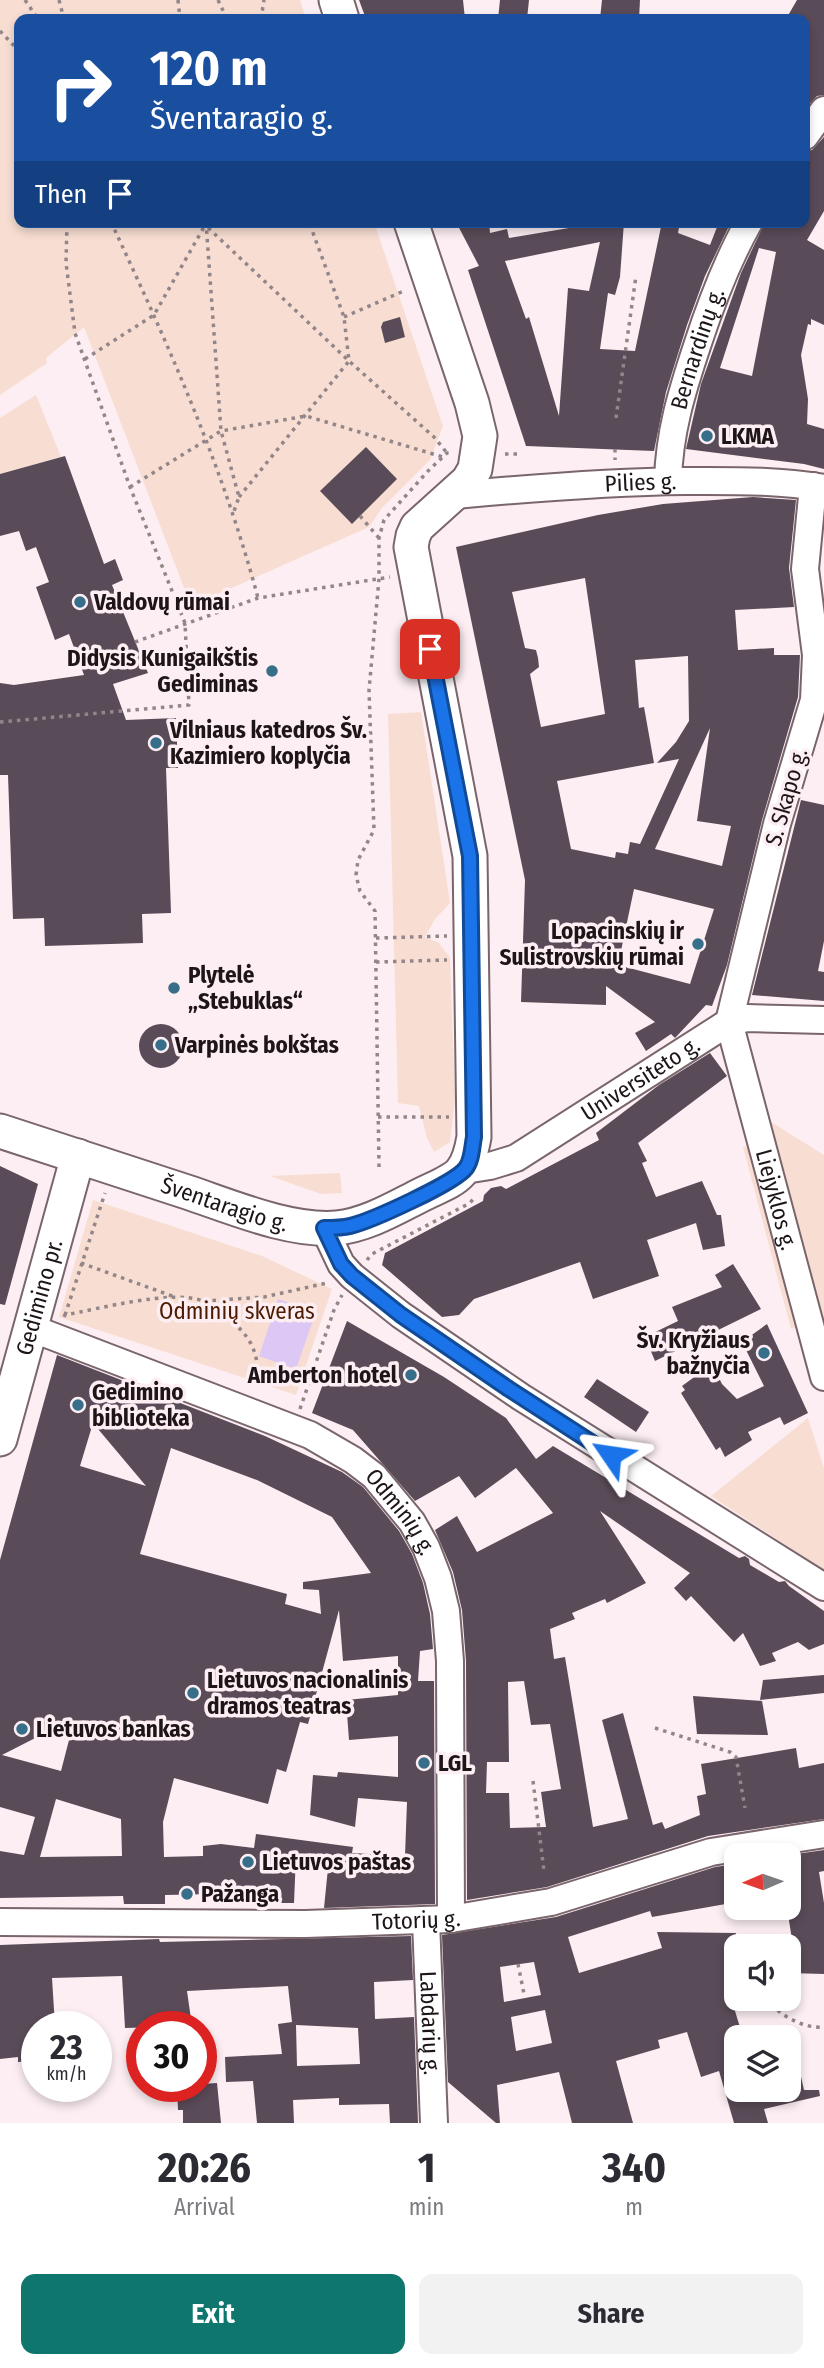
<!DOCTYPE html>
<meta charset="utf-8">
<style>
:root{--surface:#fff;--page:#f2f2f3;--text:#2b2b33;--muted:#7c7c81;--accent:#0f766e}
body{margin:0;font-family:"Fira Sans Condensed",sans-serif;background:var(--page);color:var(--text);height:100vh;display:flex;flex-direction:column;font-size:26px;white-space:nowrap}
*{box-sizing:border-box;margin:0}
p{font-size:23px;color:var(--muted)}
.icon{flex:none;width:38px;height:38px;fill:none;stroke:currentColor;stroke-width:2;stroke-linecap:round;stroke-linejoin:round}
.map{position:relative;height:2123px;overflow:hidden}
.drawer{display:flex;flex-direction:column;background:var(--surface);flex:1}
.drawer>*{flex:none}
.hud{position:absolute;left:14px;top:14px;width:796px;height:214px;border-radius:14px;box-shadow:0 4px 10px #0003;background:#1a4fa0;color:#fff;overflow:hidden}
.needle{width:46px;rotate:268deg}
.buttons{position:absolute;left:724px;top:1843px;display:grid;gap:14px}
.buttons a{display:grid;place-items:center;width:77px;height:77px;border-radius:14px;background:var(--surface);box-shadow:0 4px 10px #0003;font-size:35px}
.speed{position:absolute;left:21px;top:2011px;display:flex;gap:14px;font-size:35px;font-weight:700;text-align:center}
.speed>*{display:grid;place-content:center;width:91px;height:91px;border-radius:50%;background:var(--surface);box-shadow:0 4px 10px #0003;line-height:1}
.speed small{font-size:18px;font-weight:400}
.speed .limit{border:10px solid #d22;background:#fff;color:#111}
.pin{position:absolute;display:grid;place-items:center;width:60px;height:60px;color:#fff;margin:-30px;border-radius:14px;box-shadow:0 4px 10px #0006}
.me{position:absolute;width:77px;margin:-38px;rotate:302deg;stroke-linejoin:round;filter:drop-shadow(0 0 5px #0008)}
.turn{display:flex;align-items:center;gap:24px;height:147px;padding:0 21px;font-size:32px}
.turn .icon{width:91px;height:91px;stroke-width:2.5}
.turn b{display:block;font-size:49px;line-height:60px}
.then{display:flex;align-items:center;height:66px;padding:0 21px;background:#0003;gap:14px;font-size:26px}
.eta{display:flex;justify-content:space-evenly;align-items:center;height:119px;text-align:center}
.eta b{font-size:42px;font-weight:700;line-height:49px}
.button{display:flex;gap:14px;margin-top:auto;padding:14px 21px}
.button a{flex:1;height:80px;border-radius:14px;background:var(--accent);color:#fff;font-size:28px;font-weight:700;line-height:80px;text-align:center}
.button a+a{background:var(--page);color:var(--text)}
.map>svg:first-child{display:block}
</style>
<div class="map">
<svg width="824" height="2123" viewBox="0 0 824 2123">
<rect width="100%" height="100%" fill="#fceef2"/>
<g fill="#f8ded2">
<path d="M 0,0 L 300,0 L 306,19 L 19,19 L 19,222 L 374,222 L 443,426 L 430,460 L 382,508 L 369,527 L 191,606 L 84,327 L 46,358 L 47,363 L 0,395 Z"/>
<path d="M 36,395 L 61,457 L 0,474 L 0,418 Z"/>
<path d="M 421,712 L 450,903 L 435,919 L 425,937 L 439,943 L 450,958 L 455,1099 L 450,1142 L 434,1152 L 427,1138 L 419,1106 L 398,1103 L 388,714 Z"/>
<path d="M 771,1122 L 824,1155 L 824,1343 L 766,1124 Z"/>
<path d="M 753,1145 L 801,1326 L 791,1329 L 743,1147 Z"/>
<path d="M 340,1173 L 342,1193 L 321,1194 L 270,1176 Z"/>
<path d="M 93,1200 L 262,1256 L 332,1289 L 296,1395 L 59,1317 Z"/>
<path d="M 808,1418 L 824,1468 L 824,1570 L 711,1496 Z"/>
</g>
<path fill="#ddc7f4" d="M 278,1299 L 316,1312 L 296,1369 L 259,1356 Z"/>
<g fill="#5a4b58" fill-rule="evenodd">
<path d="M 359,0 L 463,0 L 465,19 L 366,19 Z"/>
<path d="M 500,0 L 529,0 L 527,19 L 498,19 Z"/>
<path d="M 602,0 L 640,0 L 639,19 L 600,19 Z"/>
<path d="M 797,0 L 824,0 L 824,95 L 817,96 L 805,109 L 805,19 L 786,19 Z"/>
<path d="M 824,137 L 824,211 L 807,240 L 824,250 L 824,325 L 811,319 L 811,325 L 808,324 L 801,355 L 808,399 L 807,424 L 824,429 L 824,469 L 804,464 L 686,449 L 701,384 L 741,273 L 765,222 L 805,222 L 805,151 L 812,150 ZM 759,248 L 776,252 L 752,376 L 720,368 Z"/>
<path d="M 456,222 L 489,222 L 490,233 L 507,229 L 509,238 L 581,226 L 581,222 L 624,222 L 620,277 L 615,295 L 608,293 L 600,349 L 635,351 L 662,222 L 680,222 L 678,233 L 710,245 L 719,222 L 731,222 L 705,276 L 687,325 L 666,392 L 654,451 L 526,446 L 468,270 L 479,266 ZM 600,242 L 589,291 L 568,288 L 559,416 L 529,317 L 526,319 L 505,261 Z"/>
<path d="M 400,317 L 405,337 L 385,343 L 381,327 L 383,322 Z"/>
<path d="M 366,447 L 397,479 L 352,524 L 320,491 Z"/>
<path d="M 65,456 L 104,564 L 115,559 L 123,580 L 112,585 L 148,673 L 113,684 L 126,720 L 176,718 L 178,768 L 166,768 L 171,913 L 142,914 L 143,943 L 45,946 L 44,918 L 13,919 L 8,775 L 0,775 L 0,683 L 14,685 L 84,675 L 69,634 L 55,640 L 36,587 L 49,582 L 36,547 L 26,551 L 19,531 L 0,536 L 0,474 Z"/>
<path d="M 753,497 L 796,500 L 789,568 L 794,607 L 735,610 L 738,650 L 774,648 L 774,655 L 800,655 L 798,697 L 762,820 L 727,965 L 712,1006 L 706,1005 L 675,1038 L 671,1034 L 646,1051 L 635,1033 L 655,1022 L 606,986 L 606,1005 L 521,1002 L 525,880 L 456,547 L 598,515 L 663,504 ZM 585,578 L 605,714 L 541,727 L 530,674 L 539,667 L 538,658 L 536,650 L 525,648 L 512,592 ZM 688,656 L 689,721 L 676,742 L 657,763 L 679,759 L 640,844 L 630,842 L 628,854 L 616,852 L 615,858 L 571,849 L 557,781 L 654,763 L 644,707 L 639,708 L 635,660 ZM 710,728 L 697,821 L 731,826 L 722,866 L 655,849 ZM 634,889 L 714,909 L 690,984 L 618,965 Z"/>
<path d="M 801,800 L 824,805 L 824,941 L 818,971 L 824,972 L 824,1001 L 752,995 Z"/>
<circle cx="161" cy="1046" r="22"/>
<path d="M 710,1053 L 727,1076 L 638,1143 L 647,1161 L 642,1163 L 656,1197 L 702,1181 L 717,1215 L 721,1215 L 725,1246 L 703,1250 L 696,1223 L 647,1240 L 659,1276 L 593,1299 L 580,1262 L 474,1299 L 459,1315 L 442,1317 L 382,1265 L 385,1253 L 483,1201 L 484,1195 L 491,1188 L 501,1186 L 506,1189 L 599,1140 L 596,1133 L 659,1085 Z"/>
<path d="M 0,1166 L 38,1184 L 5,1305 L 0,1304 Z"/>
<path d="M 733,1264 L 761,1309 L 655,1361 L 645,1337 L 678,1321 L 672,1307 L 722,1287 L 715,1275 Z"/>
<path d="M 347,1321 L 444,1377 L 506,1418 L 536,1459 L 553,1446 L 739,1558 L 745,1556 L 749,1559 L 750,1565 L 779,1582 L 785,1581 L 789,1586 L 824,1611 L 824,1644 L 809,1650 L 798,1642 L 772,1653 L 776,1661 L 760,1666 L 743,1633 L 734,1642 L 691,1596 L 686,1601 L 674,1588 L 690,1573 L 600,1511 L 646,1583 L 607,1603 L 605,1599 L 572,1613 L 575,1619 L 550,1629 L 554,1659 L 565,1657 L 593,1827 L 628,1819 L 602,1720 L 623,1713 L 653,1825 L 662,1822 L 665,1829 L 700,1815 L 697,1796 L 706,1794 L 701,1764 L 796,1748 L 799,1768 L 824,1763 L 824,1819 L 708,1836 L 547,1887 L 467,1900 L 466,1661 L 462,1610 L 453,1572 L 435,1530 L 457,1516 L 477,1552 L 553,1513 L 516,1468 L 475,1498 L 459,1476 L 415,1501 L 353,1430 L 312,1413 ZM 524,1681 L 531,1725 L 550,1724 L 561,1789 L 541,1792 L 546,1827 L 510,1828 L 509,1793 L 486,1793 L 487,1762 L 509,1762 L 508,1682 Z"/>
<path d="M 767,1324 L 808,1413 L 784,1425 L 780,1417 L 748,1432 L 752,1440 L 725,1457 L 720,1447 L 716,1450 L 681,1393 L 685,1390 L 682,1386 L 712,1364 L 722,1384 L 737,1399 L 764,1386 L 742,1342 Z"/>
<path d="M 57,1355 L 265,1436 L 342,1472 L 363,1487 L 399,1531 L 412,1554 L 423,1583 L 430,1614 L 433,1649 L 420,1651 L 418,1681 L 434,1681 L 435,1904 L 324,1908 L 329,1858 L 296,1855 L 294,1903 L 272,1903 L 271,1905 L 215,1902 L 215,1894 L 165,1895 L 165,1904 L 124,1904 L 123,1896 L 0,1898 L 0,1851 L 24,1855 L 35,1817 L 0,1807 L 0,1560 ZM 93,1423 L 146,1486 L 80,1466 ZM 171,1448 L 257,1480 L 332,1517 L 371,1573 L 303,1582 L 303,1589 L 319,1590 L 321,1614 L 285,1604 L 287,1594 L 140,1554 ZM 339,1610 L 343,1661 L 398,1656 L 398,1695 L 346,1700 L 349,1740 L 398,1736 L 398,1777 L 338,1772 L 337,1777 L 313,1775 L 310,1815 L 355,1827 L 358,1798 L 407,1802 L 405,1856 L 352,1853 L 353,1847 L 256,1834 L 254,1848 L 221,1844 L 203,1846 L 203,1856 L 164,1857 L 163,1822 L 174,1778 L 268,1804 L 277,1769 L 286,1772 L 300,1722 L 308,1724 ZM 45,1733 L 69,1740 L 61,1771 L 2,1755 ZM 56,1799 L 121,1819 L 122,1856 L 40,1857 Z"/>
<path d="M 597,1379 L 649,1412 L 636,1432 L 584,1397 Z"/>
<path d="M 824,1675 L 824,1693 L 760,1700 L 763,1680 Z"/>
<path d="M 693,1696 L 762,1701 L 768,1735 L 697,1734 Z"/>
<path d="M 824,1850 L 824,1871 L 819,1872 L 824,1903 L 824,1974 L 789,1973 L 789,1946 L 793,1946 L 787,1908 L 789,1908 L 789,1855 Z"/>
<path d="M 737,1864 L 737,1902 L 652,1917 L 650,1911 L 568,1937 L 579,1973 L 662,1948 L 657,1932 L 736,1933 L 737,2011 L 735,2011 L 743,2037 L 737,2037 L 737,2090 L 789,2090 L 789,2055 L 796,2054 L 804,2090 L 819,2090 L 820,2096 L 764,2109 L 768,2123 L 734,2123 L 719,2071 L 701,2077 L 687,2032 L 658,2040 L 660,2048 L 616,2061 L 633,2123 L 572,2123 L 559,2072 L 497,2085 L 500,2123 L 496,2123 L 448,2082 L 442,1935 L 556,1917 L 715,1867 ZM 534,1962 L 541,1995 L 504,2002 L 500,1967 ZM 545,2010 L 552,2043 L 516,2051 L 511,2017 Z"/>
<path d="M 411,1936 L 413,1980 L 374,1982 L 375,2019 L 414,2017 L 418,2123 L 390,2123 L 389,2104 L 339,2105 L 339,2098 L 293,2100 L 294,2123 L 257,2123 L 253,2081 L 226,2082 L 225,2057 L 282,2054 L 278,2024 L 292,2022 L 288,1986 L 187,1991 L 192,2026 L 125,2028 L 122,1976 L 52,1978 L 55,2026 L 37,2026 L 37,2061 L 18,2062 L 18,2057 L 0,2059 L 0,1945 L 159,1939 L 160,1942 ZM 296,2025 L 358,2028 L 360,2064 L 297,2066 Z"/>
<path d="M 217,2083 L 221,2123 L 183,2123 L 183,2110 L 178,2110 L 177,2086 L 201,2086 L 201,2084 Z"/>
</g>
<g fill="none" stroke-linecap="round" stroke-linejoin="round">
<g stroke="#79656b" stroke-width="30">
<g id="minor">
<path d="M 805,136 L 824,110"/>
<path id="s1" d="M 668,481 C 669,433 682,391 697,346 C 711,303 727,261 749,222"/>
<path id="s2" d="M 813,486 L 805,569 L 816,655 L 814,700 L 777,824 L 729,1022 L 824,1377"/>
<path id="s3" d="M 455,495 C 532,488 608,482 685,481 C 732,481 778,480 824,488"/>
<path id="s4" d="M 465,1170 L 490,1166 L 516,1158 L 729,1022 L 747,1018 L 824,1020"/>
<path d="M 324,1228 L 341,1264 L 352,1276 L 401,1315 L 521,1397 L 824,1587"/>
<path id="s5" d="M 31,1328 L 310,1435 L 353,1460 L 374,1476 L 412,1522 L 426,1547 L 438,1578 L 446,1611 L 450,1661 L 451,1919"/>
<path id="s6" d="M 426,1921 L 434,2123"/>
<path id="s7" d="M 0,1922 L 305,1924 L 451,1919 L 551,1902 L 711,1852 L 824,1834"/>
</g>
</g>
<g stroke="#79656b" stroke-width="37">
<g id="major">
<path d="M 336,0 L 342,19"/>
<path id="s8" d="M 0,1131 C 62,1151 125,1172 187,1192 C 232,1207 290,1232 337,1228 C 367,1225 395,1208 421,1195 C 456,1178 467,1178 474,1137 L 470,856 L 411,547 L 413,536 L 417,527 L 468,481 L 475,469 L 480,436 L 472,403 L 411,222"/>
<path id="s9" d="M 0,1439 L 78,1156"/>
</g>
</g>
<g stroke="#928689" stroke-width="3.5" stroke-dasharray="3.5 5" stroke-linecap="butt">
<path d="M 25,0 L 38,19"/>
<path d="M 59,0 L 64,19"/>
<path d="M 178,0 L 180,19"/>
<path d="M 218,0 L 227,19"/>
<path d="M 261,19 L 264,0"/>
<path d="M 0,31 L 19,51"/>
<path d="M 111,222 C 168,344 223,467 258,598"/>
<path d="M 202,222 L 349,361 L 434,437 L 447,453"/>
<path d="M 206,222 L 221,431 L 239,497 L 233,514"/>
<path d="M 344,317 L 406,290"/>
<path d="M 85,359 L 154,315 L 204,227"/>
<path d="M 616,418 L 636,276"/>
<path d="M 615,449 L 615,460"/>
<path d="M 505,454 L 520,454"/>
<path d="M 130,487 L 221,431 L 306,416 L 443,457"/>
<path d="M 239,497 L 349,361 L 344,317 L 309,222"/>
<path d="M 360,516 L 379,538"/>
<path d="M 135,642 L 258,598 L 390,577"/>
<path d="M 0,722 L 189,705 L 185,623 L 130,487 L 75,333 L 66,263 L 67,222"/>
<path d="M 376,938 L 447,936"/>
<path d="M 376,962 L 447,960"/>
<path d="M 378,1117 L 449,1117"/>
<path d="M 379,1167 L 375,911 L 360,891 L 356,875 L 358,860 L 374,830 L 369,690 L 379,579 L 379,538 L 384,520 L 428,471 L 447,453 L 451,453"/>
<path d="M 367,1260 L 372,1254 L 470,1203 L 474,1198"/>
<path d="M 81,1263 L 175,1297"/>
<path d="M 204,1301 L 264,1297 L 327,1283"/>
<path d="M 65,1315 L 105,1193"/>
<path d="M 64,1317 L 65,1315 C 98,1309 173,1289 203,1301 C 216,1307 231,1320 241,1330 C 257,1347 261,1368 254,1390"/>
<path d="M 300,1409 L 334,1310 L 342,1295"/>
<path d="M 655,1728 L 730,1752 L 736,1757 L 745,1808"/>
<path d="M 533,1781 L 544,1871"/>
<path d="M 518,1964 L 524,1994"/>
<path d="M 766,1998 C 778,2015 804,2029 824,2027"/>
<path d="M 73,2026 L 74,2021"/>
</g>
<use href="#minor" stroke="#fff" stroke-width="26"/>
<use href="#major" stroke="#fff" stroke-width="33"/>
</g>
<g fill="none" stroke-linecap="round" stroke-linejoin="round">
<g stroke="#114b97" stroke-width="18">
<path id="route" d="M 430,649 L 470,856 L 474,1137 C 472,1147 472,1160 466,1168 C 455,1183 371,1221 350,1226 C 342,1228 333,1228 324,1228 L 341,1264 L 352,1276 L 401,1315 L 509,1389 L 611,1455"/>
</g>
<use href="#route" stroke="#1a73e8" stroke-width="12"/>
</g>
<g fill="#376f8a" stroke="#fceef2" stroke-width="2.5">
<circle cx="707" cy="436" r="7"/>
<circle cx="80" cy="602" r="7"/>
<circle cx="272" cy="671" r="7"/>
<circle cx="156" cy="743" r="7"/>
<circle cx="698" cy="944" r="7"/>
<circle cx="174" cy="988" r="7"/>
<circle cx="161" cy="1045" r="7"/>
<circle cx="764" cy="1353" r="7"/>
<circle cx="411" cy="1375" r="7"/>
<circle cx="78" cy="1405" r="7"/>
<circle cx="193" cy="1693" r="7"/>
<circle cx="22" cy="1729" r="7"/>
<circle cx="424" cy="1763" r="7"/>
<circle cx="248" cy="1862" r="7"/>
<circle cx="187" cy="1894" r="7"/>
</g>
<g text-anchor="middle" stroke-width="7" stroke-linejoin="round" paint-order="stroke">
<g font-size="23" fill="#1d1517" stroke="#fceef2">
<text dy="8" stroke="none"><textPath href="#s1" startOffset="136">Bernardinų g.</textPath></text>
<text dy="8" stroke="none"><textPath href="#s3" startOffset="186">Pilies g.</textPath></text>
<text transform="translate(786 797) rotate(-74)" y="8">S. Skapo g.</text>
<text dy="8" stroke="none"><textPath href="#s4" startOffset="200">Universiteto g.</textPath></text>
<text dy="8" stroke="none"><textPath href="#s2" startOffset="732">Liejyklos g.</textPath></text>
<text dy="8" stroke="none"><textPath href="#s8" startOffset="236">Šventaragio g.</textPath></text>
<text dy="8" stroke="none"><textPath href="#s9" startOffset="147">Gedimino pr.</textPath></text>
<text dy="8" stroke="none"><textPath href="#s5" startOffset="420">Odminių g.</textPath></text>
<text dy="8" stroke="none"><textPath href="#s7" startOffset="416">Totorių g.</textPath></text>
<text dy="8" stroke="none"><textPath href="#s6" startOffset="102">Labdarių g.</textPath></text>
</g>
<g font-size="23" font-weight="bold" fill="#1d1517" stroke="#fceef2" text-anchor="start">
<text x="721" y="444">LKMA</text>
<text x="94" y="610">Valdovų rūmai</text>
<text x="258" y="666" text-anchor="end">Didysis Kunigaikštis<tspan x="258" dy="26">Gediminas</tspan></text>
<text x="170" y="738">Vilniaus katedros Šv.<tspan x="170" dy="26">Kazimiero koplyčia</tspan></text>
<text x="684" y="939" text-anchor="end">Lopacinskių ir<tspan x="684" dy="26">Sulistrovskių rūmai</tspan></text>
<text x="188" y="983">Plytelė<tspan x="188" dy="26">„Stebuklas“</tspan></text>
<text x="175" y="1053">Varpinės bokštas</text>
<text x="750" y="1348" text-anchor="end">Šv. Kryžiaus<tspan x="750" dy="26">bažnyčia</tspan></text>
<text x="397" y="1383" text-anchor="end">Amberton hotel</text>
<text x="92" y="1400">Gedimino<tspan x="92" dy="26">biblioteka</tspan></text>
<text x="207" y="1688">Lietuvos nacionalinis<tspan x="207" dy="26">dramos teatras</tspan></text>
<text x="36" y="1737">Lietuvos bankas</text>
<text x="438" y="1771">LGL</text>
<text x="262" y="1870">Lietuvos paštas</text>
<text x="201" y="1902">Pažanga</text>
</g>
<g font-size="23" fill="#4c1b00" stroke="#fceef2">
<text x="237" y="1319">Odminių skveras</text>
</g>
</g>
</svg>
<div class="buttons">
<a><svg class="needle" viewBox="-14 -14 28 28"><path d="M0-13l5 13h-10z" fill="#e53935"/><path d="M0 13l5-13h-10z" fill="#7c7c81"/></svg></a>
<a><svg class="icon" aria-label="sound" viewBox="0 0 24 24"><path d="M4 9h4l5-4v14l-5-4H4zM17 9q2 3 0 6"/></svg></a>
<a><svg class="icon" aria-label="layers" viewBox="0 0 24 24"><path d="M12 4l9 5-9 5-9-5zM3 14l9 5 9-5"/></svg></a>
</div>
<div class="speed"><div>23<small>km/h</small></div><div class="limit">30</div></div>
<div class="pin" style="left:430px;top:649px;background:#d93025"><svg class="icon" aria-label="arrive" viewBox="0 0 24 24"><path d="M6 21V4h12l-3 4 3 4H6"/></svg></div>
<svg class="me" style="left:611px;top:1455px" viewBox="-20 -20 40 40"><path d="M0-17L14 15 0 8-14 15z" fill="#1a73e8" stroke="#fff" stroke-width="4"/></svg>
<div class="hud">
<div class="turn"><svg class="icon" aria-label="right" viewBox="0 0 24 24"><path d="M7 20v-9h11M14 6l5 5-5 5"/></svg><div><b>120 m</b>Šventaragio g.</div></div>
<div class="then">Then<svg class="icon" aria-label="arrive" viewBox="0 0 24 24"><path d="M6 21V4h12l-3 4 3 4H6"/></svg></div>
</div>
</div>
<section class="drawer">
<div class="eta">
<div><b>20:26</b><p>Arrival</p></div>
<div><b>1</b><p>min</p></div>
<div><b>340</b><p>m</p></div>
</div>
<div class="button"><a>Exit</a><a>Share</a></div>
</section>
